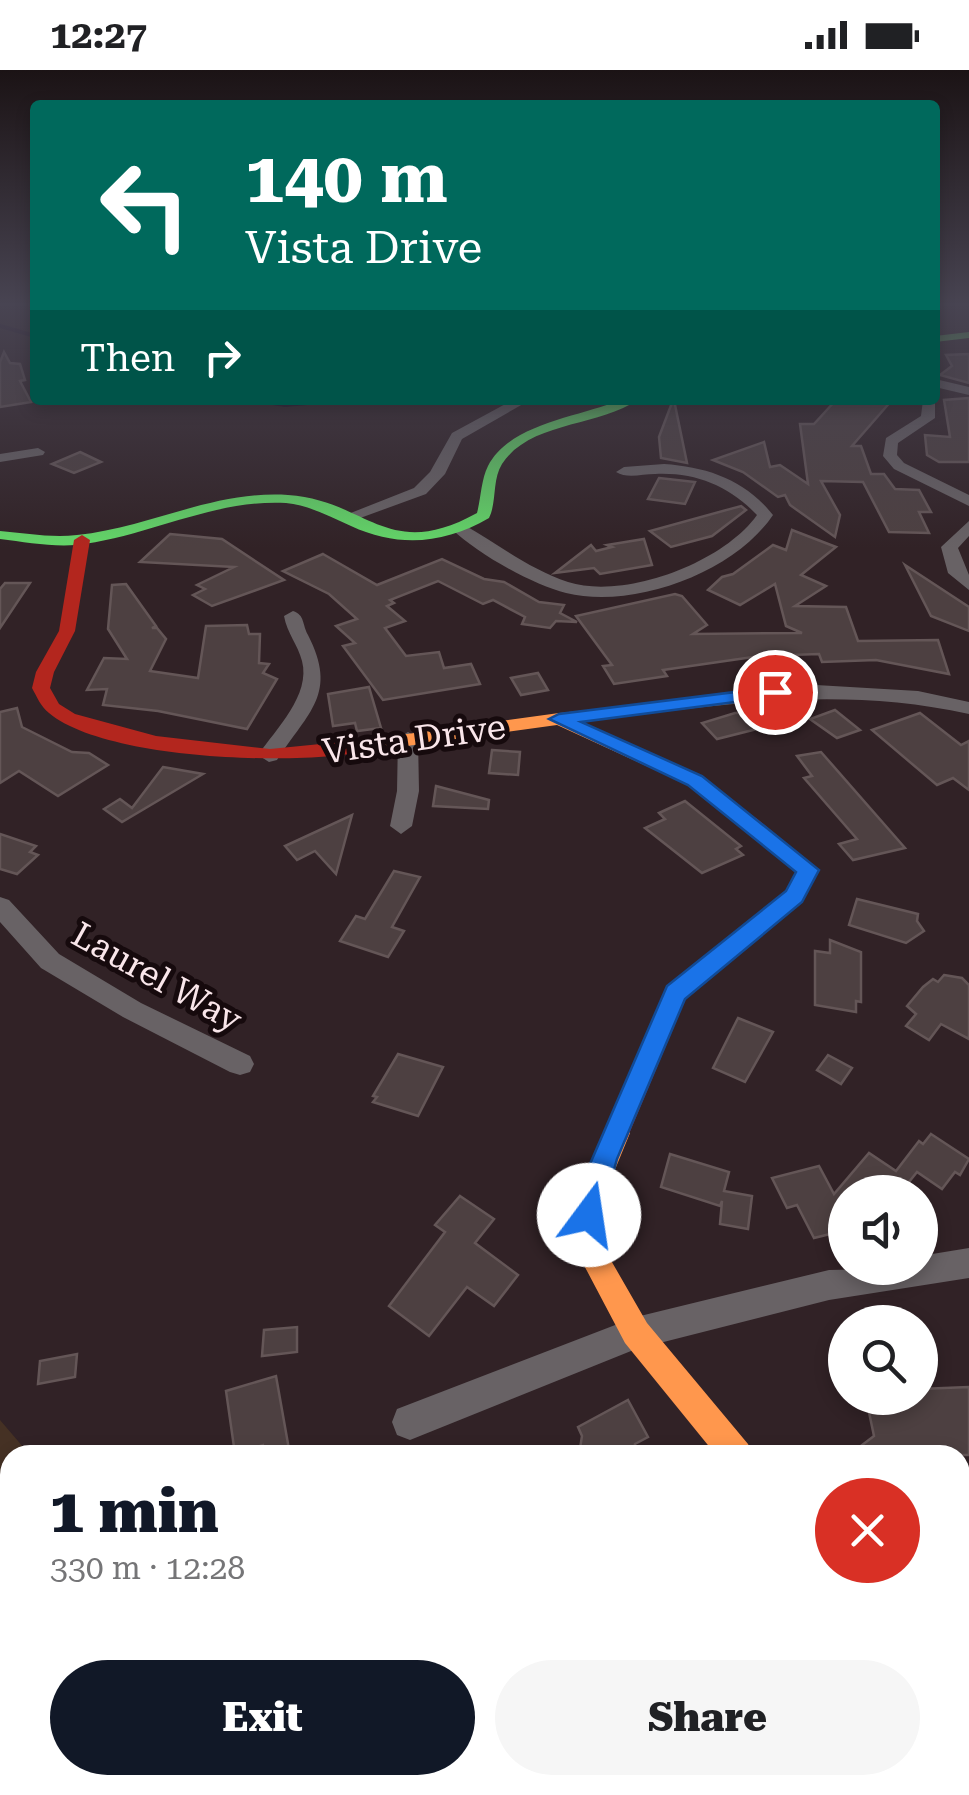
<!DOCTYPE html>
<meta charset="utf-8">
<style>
:root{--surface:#fff;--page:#f6f6f6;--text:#202124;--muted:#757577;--accent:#111827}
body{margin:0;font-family:"Roboto Serif",serif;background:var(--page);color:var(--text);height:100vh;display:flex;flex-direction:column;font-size:38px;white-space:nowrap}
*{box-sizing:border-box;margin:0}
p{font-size:32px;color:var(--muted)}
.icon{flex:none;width:55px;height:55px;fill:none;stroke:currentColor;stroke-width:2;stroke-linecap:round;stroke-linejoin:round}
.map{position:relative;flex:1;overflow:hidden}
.sheet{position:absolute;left:0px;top:1375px;width:970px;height:350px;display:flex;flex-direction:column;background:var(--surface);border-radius:30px 30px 0 0;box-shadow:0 5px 15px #0003}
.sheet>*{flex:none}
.hud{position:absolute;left:30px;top:30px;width:910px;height:305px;border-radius:10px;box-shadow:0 5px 15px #0003;background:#00695c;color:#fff;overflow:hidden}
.controls{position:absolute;left:828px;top:1105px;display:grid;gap:20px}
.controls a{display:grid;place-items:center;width:110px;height:110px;border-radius:50%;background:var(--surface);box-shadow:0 5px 15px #0003;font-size:50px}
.pin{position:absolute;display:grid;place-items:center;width:85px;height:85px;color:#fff;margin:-42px;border:5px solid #fff;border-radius:50%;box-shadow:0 2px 10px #0007}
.me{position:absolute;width:110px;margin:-55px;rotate:14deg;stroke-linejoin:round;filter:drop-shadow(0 0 8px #0008)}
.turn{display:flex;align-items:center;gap:35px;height:210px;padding:0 50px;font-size:45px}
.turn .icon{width:130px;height:130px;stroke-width:2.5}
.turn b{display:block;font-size:70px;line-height:85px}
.then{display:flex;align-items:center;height:95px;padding:0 50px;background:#0003;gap:20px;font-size:38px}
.round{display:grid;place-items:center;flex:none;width:105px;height:105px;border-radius:52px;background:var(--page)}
.summary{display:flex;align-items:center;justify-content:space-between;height:170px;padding:0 50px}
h1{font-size:60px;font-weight:800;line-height:75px;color:var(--accent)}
.button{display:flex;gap:20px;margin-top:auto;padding:20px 50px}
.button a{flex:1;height:115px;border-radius:60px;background:var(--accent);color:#fff;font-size:40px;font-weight:800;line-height:115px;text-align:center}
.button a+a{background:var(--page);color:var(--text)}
.status{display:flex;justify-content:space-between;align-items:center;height:70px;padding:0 50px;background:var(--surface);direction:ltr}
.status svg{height:28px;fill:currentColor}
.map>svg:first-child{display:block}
</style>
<div class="status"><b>12:27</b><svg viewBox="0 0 49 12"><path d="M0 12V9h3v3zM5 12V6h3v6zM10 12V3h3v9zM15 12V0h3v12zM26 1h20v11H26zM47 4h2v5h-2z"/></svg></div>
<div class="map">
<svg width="969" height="1725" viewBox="0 0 969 1725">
<rect width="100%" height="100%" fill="#312226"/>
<g fill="#453124">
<path d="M 0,1350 L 30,1385 L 10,1385 L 10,1715 L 396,1715 L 418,1725 L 0,1725 Z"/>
<path d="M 960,1613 L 969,1620 L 969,1725 L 588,1725 L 601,1715 L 960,1715 Z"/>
</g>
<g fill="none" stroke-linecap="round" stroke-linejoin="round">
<g stroke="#1c0c23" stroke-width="4">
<path d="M 0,256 L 35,266"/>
<path d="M 255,330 L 285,335 L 340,330"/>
</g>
</g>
<g fill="#4d4041" stroke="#645657" stroke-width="2.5">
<path d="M 4,282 L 10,293 L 20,294 L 25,310 L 20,311 L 31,332 L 0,337 L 0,292 Z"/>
<path d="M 969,284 L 969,313 L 940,305 L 952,296 L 946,285 Z"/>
<path d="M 969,328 L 969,392 L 939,392 L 927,385 L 925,365 L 950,367 L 944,330 Z"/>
<path d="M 673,330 L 674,330 L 687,393 L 661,388 L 659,367 Z"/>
<path d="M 836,330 L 892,330 L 852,376 L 861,376 L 871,404 L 884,404 L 895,419 L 919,420 L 931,442 L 919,442 L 929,463 L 889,462 L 863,412 L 821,411 L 840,445 L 835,467 L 790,435 L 785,425 L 778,427 L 743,402 L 713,390 L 764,372 L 770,397 L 780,395 L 808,414 L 800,354 L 814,354 Z"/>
<path d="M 80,382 L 101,392 L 74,403 L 52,394 Z"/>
<path d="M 659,408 L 695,412 L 685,434 L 648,429 Z"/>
<path d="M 741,436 L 746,440 L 712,466 L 671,477 L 650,461 Z"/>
<path d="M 792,460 L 836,477 L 801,505 L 826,516 L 795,536 L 846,537 L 858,571 L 938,570 L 949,604 L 876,590 L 822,592 L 819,584 L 760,586 L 663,600 L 667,606 L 614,614 L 603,596 L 612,595 L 576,546 L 675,524 L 682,526 L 707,555 L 693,564 L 802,563 L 786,556 L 775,514 L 740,535 L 708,520 L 722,507 L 733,504 L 773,475 L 786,480 Z"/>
<path d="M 170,464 L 222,469 L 284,510 L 212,536 L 193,525 L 205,519 L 197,515 L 234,497 L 140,492 Z"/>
<path d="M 644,469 L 652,495 L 600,504 L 594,498 L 555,503 L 591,475 L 596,481 L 612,477 L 607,475 Z"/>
<path d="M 323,484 L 377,515 L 442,489 L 484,509 L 504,512 L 539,532 L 564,535 L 560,543 L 577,552 L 556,551 L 550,558 L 522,554 L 525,547 L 493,530 L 483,534 L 438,511 L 390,530 L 394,533 L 387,536 L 405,551 L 385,558 L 406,586 L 439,582 L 444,598 L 471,594 L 480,614 L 383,630 L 343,576 L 355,573 L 336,556 L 357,549 L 329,524 L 283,501 Z"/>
<path d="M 905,495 L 969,537 L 969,561 L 931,546 Z"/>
<path d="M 5,513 L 30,513 L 0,558 L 0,519 Z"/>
<path d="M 126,514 L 156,556 L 152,558 L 157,558 L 166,569 L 150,601 L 198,608 L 206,556 L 247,555 L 249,564 L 260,564 L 259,593 L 269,594 L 263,603 L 277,609 L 247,659 L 158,641 L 103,635 L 107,619 L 87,620 L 104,588 L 127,589 L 108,559 L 112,515 Z"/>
<path d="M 538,603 L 548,620 L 521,625 L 511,608 Z"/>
<path d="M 369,617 L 381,658 L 357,661 L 355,653 L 333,656 L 328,624 Z"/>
<path d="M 17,638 L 22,657 L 72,682 L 89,683 L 108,695 L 58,726 L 19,701 L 0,713 L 0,642 Z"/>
<path d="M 835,640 L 860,660 L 837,668 L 810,649 Z"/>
<path d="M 735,643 L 743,643 L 757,659 L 717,669 L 702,653 Z"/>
<path d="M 920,643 L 961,675 L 969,671 L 969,720 L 953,708 L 937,715 L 872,660 Z"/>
<path d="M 492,680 L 520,682 L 518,705 L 489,703 Z"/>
<path d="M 821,682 L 905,778 L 853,790 L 839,774 L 857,769 L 804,708 L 812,706 L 797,686 Z"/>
<path d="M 163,697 L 203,704 L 122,752 L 104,739 L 120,729 L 132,738 Z"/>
<path d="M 436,716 L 489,730 L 488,739 L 433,736 Z"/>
<path d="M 685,731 L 741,776 L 736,779 L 743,785 L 702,803 L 645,758 L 665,749 L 659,743 Z"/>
<path d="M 352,745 L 336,804 L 315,781 L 297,790 L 285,776 Z"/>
<path d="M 0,764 L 36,776 L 30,782 L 38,785 L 17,804 L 0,799 Z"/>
<path d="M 394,801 L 420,807 L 392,857 L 404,861 L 388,887 L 340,871 L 356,846 L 365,849 Z"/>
<path d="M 857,829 L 918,844 L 917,851 L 924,861 L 906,873 L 849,855 Z"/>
<path d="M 830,870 L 861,882 L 861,932 L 856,931 L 856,942 L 815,935 L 815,881 L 830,883 Z"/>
<path d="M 944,905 L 962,908 L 969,915 L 969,969 L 941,954 L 929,970 L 906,956 L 916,944 L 907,936 L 923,917 L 933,909 L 938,912 Z"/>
<path d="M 738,948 L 773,962 L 745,1012 L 713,998 Z"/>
<path d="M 398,984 L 443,997 L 418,1046 L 373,1032 L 377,1027 L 373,1026 Z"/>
<path d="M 828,985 L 852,998 L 841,1014 L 817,1000 Z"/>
<path d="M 931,1064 L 969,1089 L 960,1105 L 955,1102 L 942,1119 L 917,1102 L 901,1122 L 845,1122 L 845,1157 L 838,1162 L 814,1168 L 797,1135 L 787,1138 L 772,1108 L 819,1096 L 834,1124 L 869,1083 L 896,1101 L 919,1071 L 923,1074 Z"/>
<path d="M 670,1084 L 729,1102 L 724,1121 L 752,1126 L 748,1159 L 720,1154 L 722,1131 L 720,1136 L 661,1117 Z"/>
<path d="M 460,1126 L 494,1149 L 475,1173 L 518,1205 L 494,1236 L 467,1217 L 429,1266 L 389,1236 L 445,1162 L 435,1155 Z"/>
<path d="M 297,1257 L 297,1282 L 262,1286 L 264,1260 Z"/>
<path d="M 77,1284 L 75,1307 L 38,1314 L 40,1291 Z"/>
<path d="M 276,1306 L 290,1385 L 266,1385 L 263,1375 L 235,1384 L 226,1321 Z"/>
<path d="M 969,1317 L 969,1385 L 849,1385 L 874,1366 L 866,1328 L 920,1328 L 920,1319 Z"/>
<path d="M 628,1330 L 648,1367 L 635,1374 L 633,1385 L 579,1385 L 582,1366 L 578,1357 Z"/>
</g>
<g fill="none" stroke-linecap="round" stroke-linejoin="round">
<g fill="#686265" fill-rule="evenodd">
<path d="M 935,309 L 969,317 L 969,325 L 935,317 Z"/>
<path d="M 935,327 L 935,348 L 898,373 L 897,385 L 904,393 L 969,425 L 969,436 L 894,399 L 883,386 L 886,368 L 921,346 L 923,330 Z"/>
<path d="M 513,330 L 530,330 L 462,369 L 445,404 L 426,424 L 352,451 L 338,448 L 414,418 L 430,402 L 452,363 Z"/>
<path d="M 38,378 L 45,382 L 43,385 L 0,392 L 0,384 Z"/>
<path d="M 664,394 C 708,397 745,410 773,445 C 735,502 634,540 566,523 C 533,515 476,483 452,459 L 466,456 C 499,475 531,500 568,512 C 624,530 723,493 757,445 C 729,416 696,402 655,404 C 642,404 627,409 616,402 L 624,397 Z"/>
<path d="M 969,451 L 969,466 L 958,478 L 969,505 L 969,520 L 948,503 L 941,477 Z"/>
<path d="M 293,541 C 305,545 302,554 308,565 C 338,624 309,641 277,690 L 269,692 L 258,685 C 276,659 311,625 302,591 C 298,575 287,563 284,546 Z"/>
<path d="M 816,615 L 918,621 L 969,632 L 969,644 C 828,613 700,638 559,655 L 549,649 L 559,643 Z"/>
<path d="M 408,662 L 418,668 L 419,721 L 412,756 L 401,764 L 390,756 L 397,721 L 398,668 Z"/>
<path d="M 0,827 L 9,830 L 59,884 L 141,933 L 250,986 L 254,994 L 250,1002 L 240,1005 L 230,1002 L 123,947 L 41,898 L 0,852 Z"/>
<path d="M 969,1178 L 969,1208 L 829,1230 L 636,1279 L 410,1370 L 397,1365 L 392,1352 L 397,1339 L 636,1247 L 829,1200 L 920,1198 L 920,1186 Z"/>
<path d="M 960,1558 L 969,1562 L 969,1603 L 960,1599 Z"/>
</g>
<g fill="#63d668" fill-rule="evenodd">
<path d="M 969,262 L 969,268 L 935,272 L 935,266 Z"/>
<path d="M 620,330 L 637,330 C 599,357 530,351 502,394 C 492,410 497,432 489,448 C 444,474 399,478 351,456 C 330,447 309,435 286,433 C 213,429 148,467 76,475 C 51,477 25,472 0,469 L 0,461 C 25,463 51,468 77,465 C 148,458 214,420 288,425 C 367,430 387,493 477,443 C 481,428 481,410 488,396 C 510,353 580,347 620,330 Z"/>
</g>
<g fill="#ff974d" fill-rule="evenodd">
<path d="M 559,643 L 702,707 L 759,753 L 749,760 L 742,758 L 688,715 L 557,655 L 371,681 L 362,675 L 371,669 Z"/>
<path d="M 617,1052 L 626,1055 L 630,1063 L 605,1124 L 605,1180 L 647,1253 L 748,1374 L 753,1385 L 716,1385 L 625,1273 L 577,1182 L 577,1124 L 608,1055 Z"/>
</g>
<g fill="#b3261e" fill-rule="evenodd">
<path d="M 82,465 L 90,470 L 75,561 L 54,602 L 50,618 L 59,634 L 75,644 L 156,666 L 270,679 L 371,669 L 380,675 L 378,679 C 306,697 106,691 49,643 C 41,637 37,627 32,618 L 36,602 L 59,561 L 74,470 Z"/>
<path d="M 749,746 L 756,748 L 819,800 L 802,831 L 686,928 L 626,1071 L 617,1074 L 608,1071 L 604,1063 L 668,917 L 786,821 L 796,802 L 742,758 L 739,753 Z"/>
</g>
</g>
<linearGradient id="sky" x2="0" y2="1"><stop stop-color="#1b1315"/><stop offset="0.49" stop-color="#484452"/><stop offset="1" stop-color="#484452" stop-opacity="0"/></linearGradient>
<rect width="969" height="478" fill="url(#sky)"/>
<path fill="#1a73e8" stroke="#114b97" stroke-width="2.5" d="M 775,617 L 781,618 L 781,626 L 581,652 L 702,706 L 819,800 L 802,832 L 685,929 L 617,1089 L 599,1154 L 589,1158 L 579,1154 L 575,1145 L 577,1124 L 667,916 L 786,821 L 796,802 L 688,715 L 549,649 L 559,644 Z"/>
<g text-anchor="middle" stroke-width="10" stroke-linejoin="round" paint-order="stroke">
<g font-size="35" fill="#f9e6ea" stroke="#160a0d">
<text transform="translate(414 669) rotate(-8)" y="12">Vista Drive</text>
<text transform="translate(157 907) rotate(29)" y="12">Laurel Way</text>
</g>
</g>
</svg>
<div class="controls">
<a><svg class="icon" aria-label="sound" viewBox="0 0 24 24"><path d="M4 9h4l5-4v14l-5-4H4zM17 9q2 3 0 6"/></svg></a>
<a><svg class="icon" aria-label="search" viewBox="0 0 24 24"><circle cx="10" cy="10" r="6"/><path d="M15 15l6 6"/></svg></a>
</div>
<div class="pin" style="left:775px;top:622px;background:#d93025"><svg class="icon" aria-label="arrive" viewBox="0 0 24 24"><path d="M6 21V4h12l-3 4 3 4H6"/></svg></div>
<svg class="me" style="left:589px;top:1145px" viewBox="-20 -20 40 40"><circle r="19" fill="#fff"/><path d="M0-13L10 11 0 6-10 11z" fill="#1a73e8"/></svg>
<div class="hud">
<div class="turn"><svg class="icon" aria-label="left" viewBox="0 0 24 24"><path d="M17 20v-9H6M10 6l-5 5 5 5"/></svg><div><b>140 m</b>Vista Drive</div></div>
<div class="then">Then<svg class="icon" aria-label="right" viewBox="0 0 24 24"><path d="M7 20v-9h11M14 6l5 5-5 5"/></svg></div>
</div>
<section class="sheet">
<div class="summary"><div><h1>1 min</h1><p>330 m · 12:28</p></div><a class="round" style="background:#d93025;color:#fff"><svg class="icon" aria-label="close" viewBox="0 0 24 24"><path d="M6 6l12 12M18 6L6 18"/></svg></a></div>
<div class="button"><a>Exit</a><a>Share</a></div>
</section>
</div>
